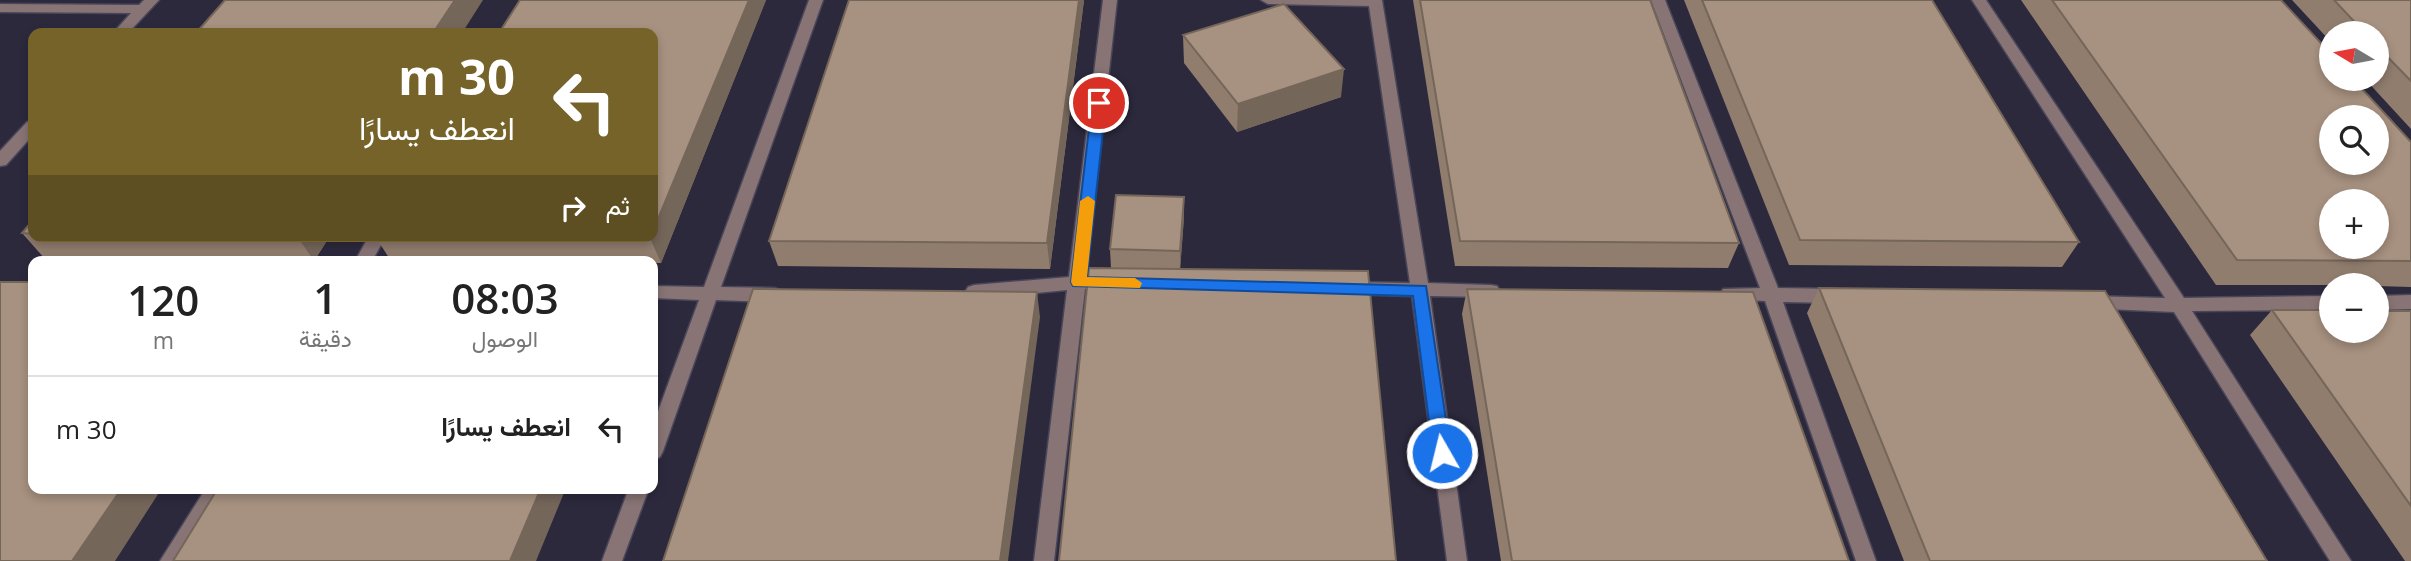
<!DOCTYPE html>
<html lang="ar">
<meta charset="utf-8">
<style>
:root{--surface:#fff;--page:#f2f2f2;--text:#222;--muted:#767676;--line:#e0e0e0}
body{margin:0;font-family:"Open Sans",Vazirmatn,sans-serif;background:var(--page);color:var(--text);direction:rtl;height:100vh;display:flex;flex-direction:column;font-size:26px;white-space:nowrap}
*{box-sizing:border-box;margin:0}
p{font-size:23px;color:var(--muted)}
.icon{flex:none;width:38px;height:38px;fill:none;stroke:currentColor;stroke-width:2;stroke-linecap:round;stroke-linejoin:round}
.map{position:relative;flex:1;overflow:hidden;direction:ltr}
.side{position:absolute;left:28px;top:256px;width:630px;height:238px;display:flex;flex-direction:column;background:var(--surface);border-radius:14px;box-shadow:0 4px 10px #0003;direction:rtl}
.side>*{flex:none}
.hud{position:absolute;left:28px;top:28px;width:630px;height:214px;border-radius:14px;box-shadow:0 4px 10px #0003;direction:rtl;background:#75632a;color:#fff;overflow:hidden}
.needle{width:46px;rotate:280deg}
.controls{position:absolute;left:2319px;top:21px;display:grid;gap:14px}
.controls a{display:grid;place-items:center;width:70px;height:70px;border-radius:50%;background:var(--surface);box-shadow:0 4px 10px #0003;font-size:35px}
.pin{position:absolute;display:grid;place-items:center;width:60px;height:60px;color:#fff;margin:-30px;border:4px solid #fff;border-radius:50%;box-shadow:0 2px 7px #0007}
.me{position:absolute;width:77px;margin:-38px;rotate:352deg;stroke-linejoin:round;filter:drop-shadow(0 0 5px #0008)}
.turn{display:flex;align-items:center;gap:24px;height:147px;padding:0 28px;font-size:32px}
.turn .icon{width:91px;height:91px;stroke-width:2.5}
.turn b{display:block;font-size:49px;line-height:60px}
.then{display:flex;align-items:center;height:66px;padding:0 28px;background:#0003;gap:14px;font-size:26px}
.eta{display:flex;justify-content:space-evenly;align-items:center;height:119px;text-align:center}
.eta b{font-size:42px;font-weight:600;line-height:49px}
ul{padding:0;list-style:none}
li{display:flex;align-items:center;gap:21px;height:105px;padding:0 28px;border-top:2px solid var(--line)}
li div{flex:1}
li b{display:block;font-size:26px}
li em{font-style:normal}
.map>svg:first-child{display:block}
</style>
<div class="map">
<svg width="2411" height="561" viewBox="0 0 2411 561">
<rect width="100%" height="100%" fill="#2c293d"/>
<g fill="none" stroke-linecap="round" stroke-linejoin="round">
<g stroke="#494659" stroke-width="3">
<g id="minor">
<path d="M 144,0 L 159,0 L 128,33 L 113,33 L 131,13 L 0,12 L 0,4 L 139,5 Z"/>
<path d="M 809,0 L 823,0 L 721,287 L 774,288 L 780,290 L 783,295 L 780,300 L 774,302 L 716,300 L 663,451 L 660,457 L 653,459 L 653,425 L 699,300 L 653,298 L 653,286 L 704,287 Z"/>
<path d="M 1103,0 L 1117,0 L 1086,276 L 1116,278 L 1119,283 L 1116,288 L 1085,289 L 1054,561 L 1034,561 L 1067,290 L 974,299 L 968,297 L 965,292 L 968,287 L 974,285 L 1069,277 Z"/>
<path d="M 1261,0 L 1382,0 L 1428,283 L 1491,285 L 1497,286 L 1500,291 L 1497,296 L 1491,297 L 1430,296 L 1467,561 L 1447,561 L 1412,296 L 1348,294 L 1342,293 L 1339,288 L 1342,283 L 1348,282 L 1410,283 L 1369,6 L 1268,4 Z"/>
<path d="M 1651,0 L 1665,0 L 1778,288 L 1838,289 L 1844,291 L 1847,296 L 1844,301 L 1838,303 L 1783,302 L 1876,561 L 1856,561 L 1765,301 L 1723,299 L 1720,294 L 1723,289 L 1760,288 Z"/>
<path d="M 1972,0 L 1986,0 L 2184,298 L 2331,296 L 2331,310 L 2192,311 L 2351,561 L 2330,561 L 2174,312 L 2084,308 L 2081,303 L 2084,298 L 2090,296 L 2165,298 Z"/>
<path d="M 33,121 L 33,135 L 6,165 L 0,166 L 0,151 L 27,122 Z"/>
<path d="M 369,236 L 386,236 L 372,261 L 355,261 Z"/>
<path d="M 2411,295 L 2411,309 L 2376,310 L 2376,296 Z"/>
<path d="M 206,488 L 227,488 L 182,561 L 160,561 Z"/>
<path d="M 629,488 L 649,488 L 622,561 L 602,561 Z"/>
</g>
</g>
<use href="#minor" fill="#887474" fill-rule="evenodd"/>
</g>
<g fill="#907d6e">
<path d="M 520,0 L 766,0 L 661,263 L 653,263 L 653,261 L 391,261 L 375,236 L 653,236 Z"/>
<path d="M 1084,0 L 1050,269 L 778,266 L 769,241 Z"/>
<path d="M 1413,0 L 1650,0 L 1739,243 L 1728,268 L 1455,266 Z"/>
<path d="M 1684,0 L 1932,0 L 2079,242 L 2062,267 L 1789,265 Z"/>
<path d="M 2021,0 L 2281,0 L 2411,142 L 2411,287 L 2376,286 L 2376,285 L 2216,285 Z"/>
<path d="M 2292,0 L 2411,0 L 2411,129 L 2365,79 L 2376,79 L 2376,33 L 2331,33 L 2331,42 Z"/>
<path d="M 1183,35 L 1341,97 L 1237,132 L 1184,63 Z"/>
<path d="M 1184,217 L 1180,269 L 1111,268 L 1110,249 Z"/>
<path d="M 33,220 L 33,236 L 330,236 L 314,261 L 45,259 L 22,233 Z"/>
<path d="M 1819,288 L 2267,561 L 1904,561 L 1807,313 Z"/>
<path d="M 1467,289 L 1849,561 L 1501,561 L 1462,314 Z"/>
<path d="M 2272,310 L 2411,311 L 2411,561 L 2405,561 L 2250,335 Z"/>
</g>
<g fill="#75665a">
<path d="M 455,0 L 483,0 L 462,33 L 433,33 Z"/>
<path d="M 749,0 L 766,0 L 661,263 L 650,238 L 651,236 L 653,236 L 653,231 Z"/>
<path d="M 1079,0 L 1084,0 L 1050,269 L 1047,243 Z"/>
<path d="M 1344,69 L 1341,97 L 1237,132 L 1238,104 Z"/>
<path d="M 1184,197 L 1184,217 L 1180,271 L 1180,251 Z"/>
<path d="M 297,236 L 330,236 L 314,261 Z"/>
<path d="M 1037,292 L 1040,317 L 1008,561 L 1000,561 Z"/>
<path d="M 122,488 L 162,488 L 115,561 L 72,561 Z"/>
<path d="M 541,488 L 566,488 L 536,561 L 510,561 Z"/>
</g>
<g fill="#a79180" stroke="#75665a" stroke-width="2" fill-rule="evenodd">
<path d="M 225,0 L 455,0 L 433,33 L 196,33 Z"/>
<path d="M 520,0 L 749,0 L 653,231 L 653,33 L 499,33 Z"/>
<path d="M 849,0 L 1079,0 L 1047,243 L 769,241 Z"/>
<path d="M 1420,0 L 1650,0 L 1739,243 L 1460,241 Z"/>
<path d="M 1702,0 L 1932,0 L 2079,242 L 1800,240 Z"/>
<path d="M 2052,0 L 2281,0 L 2331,54 L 2331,79 L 2353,79 L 2411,142 L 2411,261 L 2237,260 ZM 2331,117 L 2376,117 L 2376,163 L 2331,163 ZM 2331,201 L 2376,201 L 2376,247 L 2331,247 Z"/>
<path d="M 2334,0 L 2411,0 L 2411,81 L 2376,45 L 2376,33 L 2365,33 Z"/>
<path d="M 1284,4 L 1344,69 L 1238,104 L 1183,35 Z"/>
<path d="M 1116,195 L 1184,197 L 1180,251 L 1110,249 Z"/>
<path d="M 33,220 L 33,234 L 22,233 Z"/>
<path d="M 484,236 L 651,236 L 650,238 Z"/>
<path d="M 1089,268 L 1368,271 L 1396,561 L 1059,561 Z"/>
<path d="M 0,282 L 33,282 L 33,488 L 122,488 L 72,561 L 0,561 Z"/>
<path d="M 1819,288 L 2105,291 L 2267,561 L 1930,561 Z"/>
<path d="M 753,289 L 1037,292 L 1000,561 L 663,561 Z"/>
<path d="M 1467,289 L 1753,292 L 1849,561 L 1512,561 Z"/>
<path d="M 2272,310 L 2331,310 L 2331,331 L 2376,331 L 2376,311 L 2411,311 L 2411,506 Z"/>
<path d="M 218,488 L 541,488 L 510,561 L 173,561 Z"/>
</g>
<path fill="#1a73e8" stroke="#114b97" stroke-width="2" d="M 1099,98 L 1106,103 L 1087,277 L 1426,286 L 1451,453 L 1448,458 L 1442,460 L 1436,458 L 1433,453 L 1413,296 L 1073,286 L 1071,282 L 1092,103 Z"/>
<path fill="#f59e0b" d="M 1088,196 L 1095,201 L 1087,277 L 1135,278 L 1142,283 L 1140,288 L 1073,286 L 1071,282 L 1080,201 Z"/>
</svg>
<div class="controls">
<a><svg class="needle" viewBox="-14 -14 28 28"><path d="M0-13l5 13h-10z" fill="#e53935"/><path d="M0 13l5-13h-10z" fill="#767676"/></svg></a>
<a><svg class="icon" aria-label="search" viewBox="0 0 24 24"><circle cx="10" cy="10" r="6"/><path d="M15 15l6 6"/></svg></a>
<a>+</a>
<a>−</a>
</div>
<div class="pin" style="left:1099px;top:103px;background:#d93025"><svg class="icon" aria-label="arrive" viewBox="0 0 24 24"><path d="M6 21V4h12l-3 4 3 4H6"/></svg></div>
<svg class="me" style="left:1442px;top:453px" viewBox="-20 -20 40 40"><circle r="17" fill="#1a73e8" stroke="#fff" stroke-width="3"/><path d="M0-11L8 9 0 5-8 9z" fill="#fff"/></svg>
<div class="hud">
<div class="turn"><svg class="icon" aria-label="left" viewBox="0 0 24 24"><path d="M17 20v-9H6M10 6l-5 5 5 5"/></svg><div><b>30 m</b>انعطف يسارًا</div></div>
<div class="then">ثم<svg class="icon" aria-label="right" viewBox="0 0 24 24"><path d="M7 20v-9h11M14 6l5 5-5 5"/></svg></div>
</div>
<section class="side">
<div class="eta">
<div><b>08:03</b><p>الوصول</p></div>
<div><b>1</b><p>دقيقة</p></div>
<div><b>120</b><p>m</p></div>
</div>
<ul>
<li><svg class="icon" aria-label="left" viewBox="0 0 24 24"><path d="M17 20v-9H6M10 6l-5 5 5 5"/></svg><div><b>انعطف يسارًا</b></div><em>30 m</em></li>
</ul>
</section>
</div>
